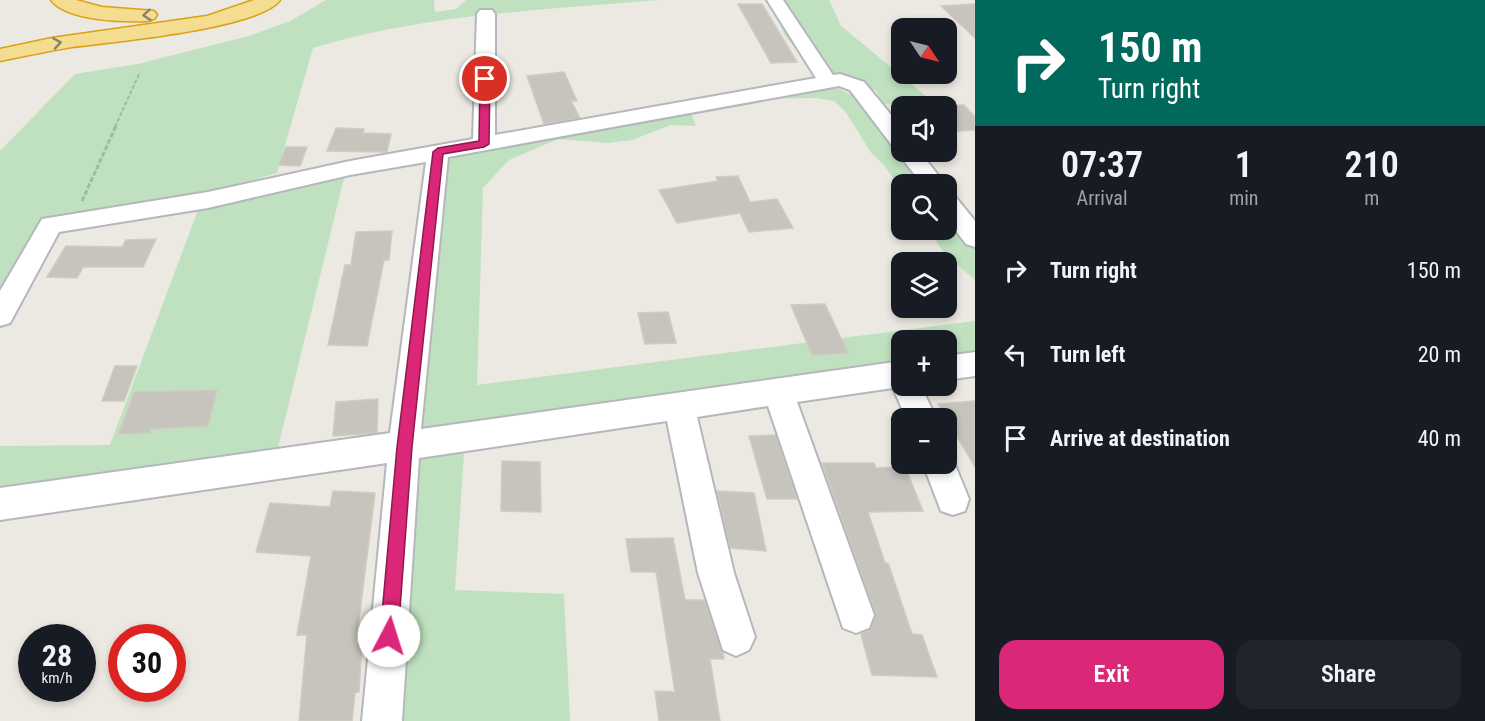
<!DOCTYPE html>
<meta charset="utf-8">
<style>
:root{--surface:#171b24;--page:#20242c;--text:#f1f3f6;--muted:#9ea1a6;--accent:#db2777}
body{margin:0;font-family:"Roboto Condensed",sans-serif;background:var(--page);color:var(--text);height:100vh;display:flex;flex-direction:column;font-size:22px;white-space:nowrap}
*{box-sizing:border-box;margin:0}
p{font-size:20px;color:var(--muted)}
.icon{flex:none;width:33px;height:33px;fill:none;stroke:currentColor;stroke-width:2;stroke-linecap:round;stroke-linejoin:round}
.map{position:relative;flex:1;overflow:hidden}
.drawer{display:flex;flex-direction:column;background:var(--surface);width:510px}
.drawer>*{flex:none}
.hud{background:#00695c;color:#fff;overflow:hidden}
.needle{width:39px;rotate:125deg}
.tools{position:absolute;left:891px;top:18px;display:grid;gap:12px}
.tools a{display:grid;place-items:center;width:66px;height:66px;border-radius:12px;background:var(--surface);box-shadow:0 3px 9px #0003;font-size:30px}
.speed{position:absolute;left:18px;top:624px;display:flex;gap:12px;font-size:30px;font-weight:700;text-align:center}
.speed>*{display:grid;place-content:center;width:78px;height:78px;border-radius:50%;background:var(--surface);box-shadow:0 3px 9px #0003;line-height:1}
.speed small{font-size:15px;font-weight:400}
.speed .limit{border:9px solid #d22;background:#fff;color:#111}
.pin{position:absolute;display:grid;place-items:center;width:51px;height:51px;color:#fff;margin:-26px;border:3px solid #fff;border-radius:50%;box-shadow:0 2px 6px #0007}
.me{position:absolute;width:66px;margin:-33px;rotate:5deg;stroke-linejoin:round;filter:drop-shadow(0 0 4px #0008)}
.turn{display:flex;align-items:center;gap:21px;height:126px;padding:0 24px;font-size:27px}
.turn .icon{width:78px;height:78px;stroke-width:2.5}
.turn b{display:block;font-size:42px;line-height:51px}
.eta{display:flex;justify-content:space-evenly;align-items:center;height:102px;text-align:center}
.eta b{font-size:36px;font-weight:600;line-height:42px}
.primary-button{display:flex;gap:12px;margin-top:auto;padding:12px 24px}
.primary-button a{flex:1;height:69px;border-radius:18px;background:var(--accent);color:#fff;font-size:24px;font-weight:600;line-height:69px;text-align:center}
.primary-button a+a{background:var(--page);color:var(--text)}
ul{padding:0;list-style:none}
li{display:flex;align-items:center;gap:18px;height:84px;padding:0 24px}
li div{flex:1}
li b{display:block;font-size:22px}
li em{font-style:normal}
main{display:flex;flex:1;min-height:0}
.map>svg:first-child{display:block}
</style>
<main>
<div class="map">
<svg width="975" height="721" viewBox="0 0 975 721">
<rect width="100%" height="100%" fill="#ebe9e1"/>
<g fill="#bfe1c0">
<path d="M 326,0 L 434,0 L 435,12 L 456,9 L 466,0 L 659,0 C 543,10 425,14 313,48 L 277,173 L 205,194 L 96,209 L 45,219 L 0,299 L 0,151 L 75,74 L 138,64 L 249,36 L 290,21 Z"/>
<path d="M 770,0 L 829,0 L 841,26 L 933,102 L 883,104 L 876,91 L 839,74 L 817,75 L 784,34 Z"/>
<path d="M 835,87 L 852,95 L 923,184 L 902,184 L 901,188 L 882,163 L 872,154 L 845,111 L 834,101 L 817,98 L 754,99 Z"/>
<path d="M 691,113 L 696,126 L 671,125 L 632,140 L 608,143 L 558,139 L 509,160 L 483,188 L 477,385 L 975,321 L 975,357 L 947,361 L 946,340 L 902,340 L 901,367 L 419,432 L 446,156 Z"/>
<path d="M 345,174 L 276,456 L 0,496 L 0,446 L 110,445 L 200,205 Z"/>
<path d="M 947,214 L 975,250 L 975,280 L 944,253 L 929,230 L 946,230 Z"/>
<path d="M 465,438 L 455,590 L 564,594 L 570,721 L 382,721 L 404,447 Z"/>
</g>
<g fill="#c7c4be" stroke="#cfcbc0" stroke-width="1.5">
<path d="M 738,4 L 762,4 L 797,62 L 771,63 Z"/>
<path d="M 975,4 L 975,38 L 941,6 Z"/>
<path d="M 564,72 L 577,101 L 571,101 L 580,118 L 544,124 L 527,76 Z"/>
<path d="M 964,105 L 975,117 L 975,130 L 946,132 L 946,106 Z"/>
<path d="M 336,128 L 364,129 L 363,133 L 391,134 L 387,152 L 327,151 Z"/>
<path d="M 286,147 L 307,147 L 300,166 L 279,165 Z"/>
<path d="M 738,176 L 750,202 L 777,199 L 793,228 L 749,232 L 740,213 L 677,223 L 659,190 L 718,181 L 716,177 Z"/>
<path d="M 392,231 L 389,260 L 384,260 L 367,346 L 328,345 L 345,265 L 351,265 L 356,232 Z"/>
<path d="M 156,239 L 143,267 L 83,267 L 77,278 L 47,277 L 66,246 L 122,247 L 126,240 Z"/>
<path d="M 825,304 L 848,353 L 812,355 L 791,305 Z"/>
<path d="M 668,312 L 676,343 L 645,344 L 638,313 Z"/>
<path d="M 115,366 L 137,366 L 124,401 L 102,401 Z"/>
<path d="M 217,390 L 208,426 L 151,429 L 150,433 L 119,434 L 134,392 Z"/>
<path d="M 378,399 L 377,433 L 333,436 L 336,402 Z"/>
<path d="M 975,401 L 975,467 L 938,404 Z"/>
<path d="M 776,435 L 797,499 L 767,499 L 749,436 Z"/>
<path d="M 502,461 L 540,462 L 541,512 L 501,511 Z"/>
<path d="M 822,463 L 874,463 L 876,468 L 905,467 L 923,511 L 868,512 L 885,563 L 888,563 L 912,634 L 922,635 L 937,677 L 872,675 L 861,634 L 871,629 L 876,614 Z"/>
<path d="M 333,491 L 375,493 L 356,643 L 362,643 L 359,692 L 355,693 L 352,721 L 299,721 L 307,635 L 297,635 L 311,556 L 256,552 L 270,503 L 330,507 Z"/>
<path d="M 717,491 L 754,493 L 766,551 L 730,548 Z"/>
<path d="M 673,538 L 685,600 L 704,600 L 723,652 L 724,659 L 710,659 L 720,721 L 659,721 L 655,691 L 675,692 L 656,572 L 631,572 L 626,539 Z"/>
</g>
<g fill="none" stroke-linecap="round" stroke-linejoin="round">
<g stroke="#b4b7bb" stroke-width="4">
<g id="minor">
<path d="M 767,0 L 783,0 L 833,75 L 840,74 L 864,82 L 902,128 L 902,152 L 920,152 L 945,184 L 922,184 L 897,152 L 899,149 L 894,148 L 850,90 L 839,86 L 448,157 L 421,429 L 902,361 L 902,386 L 921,386 L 936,418 L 906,418 L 893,388 L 797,402 L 874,615 L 869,628 L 856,633 L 843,628 L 768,406 L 697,417 L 734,573 L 755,637 L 749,650 L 736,656 L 723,650 L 698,573 L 667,421 L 419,458 L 402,721 L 362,721 L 387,463 L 0,520 L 0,488 L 390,433 L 426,162 L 350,175 L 208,208 L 59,232 L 10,323 L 0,326 L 0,291 L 42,219 L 208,192 L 350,161 L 473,139 L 477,14 L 480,10 L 492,10 L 495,14 L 495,135 L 816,78 Z"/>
<path d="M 946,193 L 954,195 L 975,221 L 975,247 L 966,244 L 946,218 Z"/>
<path d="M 975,352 L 975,376 L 946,380 L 946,356 Z"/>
<path d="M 946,452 L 950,453 L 969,499 L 965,511 L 953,515 L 941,511 L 923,464 L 946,464 Z"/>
</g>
</g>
<g stroke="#daa112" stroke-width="3">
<g id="highway">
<path d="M 51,0 L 76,0 L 102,7 L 154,11 L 157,15 L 154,19 L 147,21 C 124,22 66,21 51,0 Z"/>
<path d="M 254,0 L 280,0 C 259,29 111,42 72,47 C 48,51 24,56 0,61 L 0,49 L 52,38 L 207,16 Z"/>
</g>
</g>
<path stroke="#97bfa4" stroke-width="2" stroke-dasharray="4 2" stroke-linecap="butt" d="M 115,127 L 140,72"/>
<path stroke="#97bfa4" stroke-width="3" stroke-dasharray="5 2" stroke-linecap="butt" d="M 82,201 L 116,126"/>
<use href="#minor" fill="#fff" fill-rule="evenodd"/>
<use href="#highway" fill="#f4dd90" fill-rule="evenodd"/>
</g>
<defs><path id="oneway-chevron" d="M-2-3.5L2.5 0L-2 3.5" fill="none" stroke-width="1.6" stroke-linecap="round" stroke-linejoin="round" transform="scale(1.5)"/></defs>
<g stroke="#88836f">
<use href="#oneway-chevron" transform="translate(147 15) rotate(175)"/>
<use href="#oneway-chevron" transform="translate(57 43) rotate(-9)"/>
</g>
<path fill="#db2777" stroke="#8e194d" stroke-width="1.5" d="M 485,76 L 490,79 L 489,144 L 484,147 L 443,154 L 412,447 L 398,636 L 395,643 L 389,645 L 382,643 L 380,636 L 397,447 L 433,152 L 438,148 L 479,141 L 480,79 Z"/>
</svg>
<div class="tools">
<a><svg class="needle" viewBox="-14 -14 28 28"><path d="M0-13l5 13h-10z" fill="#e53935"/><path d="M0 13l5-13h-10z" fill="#9ea1a6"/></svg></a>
<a><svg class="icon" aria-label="sound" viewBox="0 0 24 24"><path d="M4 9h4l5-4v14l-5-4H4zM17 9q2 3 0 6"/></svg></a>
<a><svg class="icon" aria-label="search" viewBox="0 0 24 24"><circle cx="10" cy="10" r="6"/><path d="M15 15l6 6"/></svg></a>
<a><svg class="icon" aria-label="layers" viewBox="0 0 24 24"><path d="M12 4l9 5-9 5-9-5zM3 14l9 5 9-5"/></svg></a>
<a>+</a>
<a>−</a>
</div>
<div class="speed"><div>28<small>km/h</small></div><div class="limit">30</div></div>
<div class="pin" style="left:485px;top:79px;background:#d93025"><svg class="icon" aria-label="arrive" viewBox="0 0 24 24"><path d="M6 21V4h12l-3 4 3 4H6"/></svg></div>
<svg class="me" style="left:389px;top:636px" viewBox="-20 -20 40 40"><circle r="19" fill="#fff"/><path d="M0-13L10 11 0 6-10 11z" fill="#db2777"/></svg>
</div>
<section class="drawer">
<div class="hud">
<div class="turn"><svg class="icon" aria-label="right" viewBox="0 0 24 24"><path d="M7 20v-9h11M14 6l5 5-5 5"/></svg><div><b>150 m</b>Turn right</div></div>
</div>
<div class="eta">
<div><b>07:37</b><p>Arrival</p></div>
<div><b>1</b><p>min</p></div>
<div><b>210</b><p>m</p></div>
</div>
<ul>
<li><svg class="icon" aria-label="right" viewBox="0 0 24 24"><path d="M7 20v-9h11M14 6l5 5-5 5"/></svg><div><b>Turn right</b></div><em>150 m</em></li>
<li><svg class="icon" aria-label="left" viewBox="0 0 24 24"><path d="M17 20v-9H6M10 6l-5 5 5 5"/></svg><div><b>Turn left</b></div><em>20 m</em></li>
<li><svg class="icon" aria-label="arrive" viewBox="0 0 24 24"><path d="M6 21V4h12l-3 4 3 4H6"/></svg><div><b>Arrive at destination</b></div><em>40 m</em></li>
</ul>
<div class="primary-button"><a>Exit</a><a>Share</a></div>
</section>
</main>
